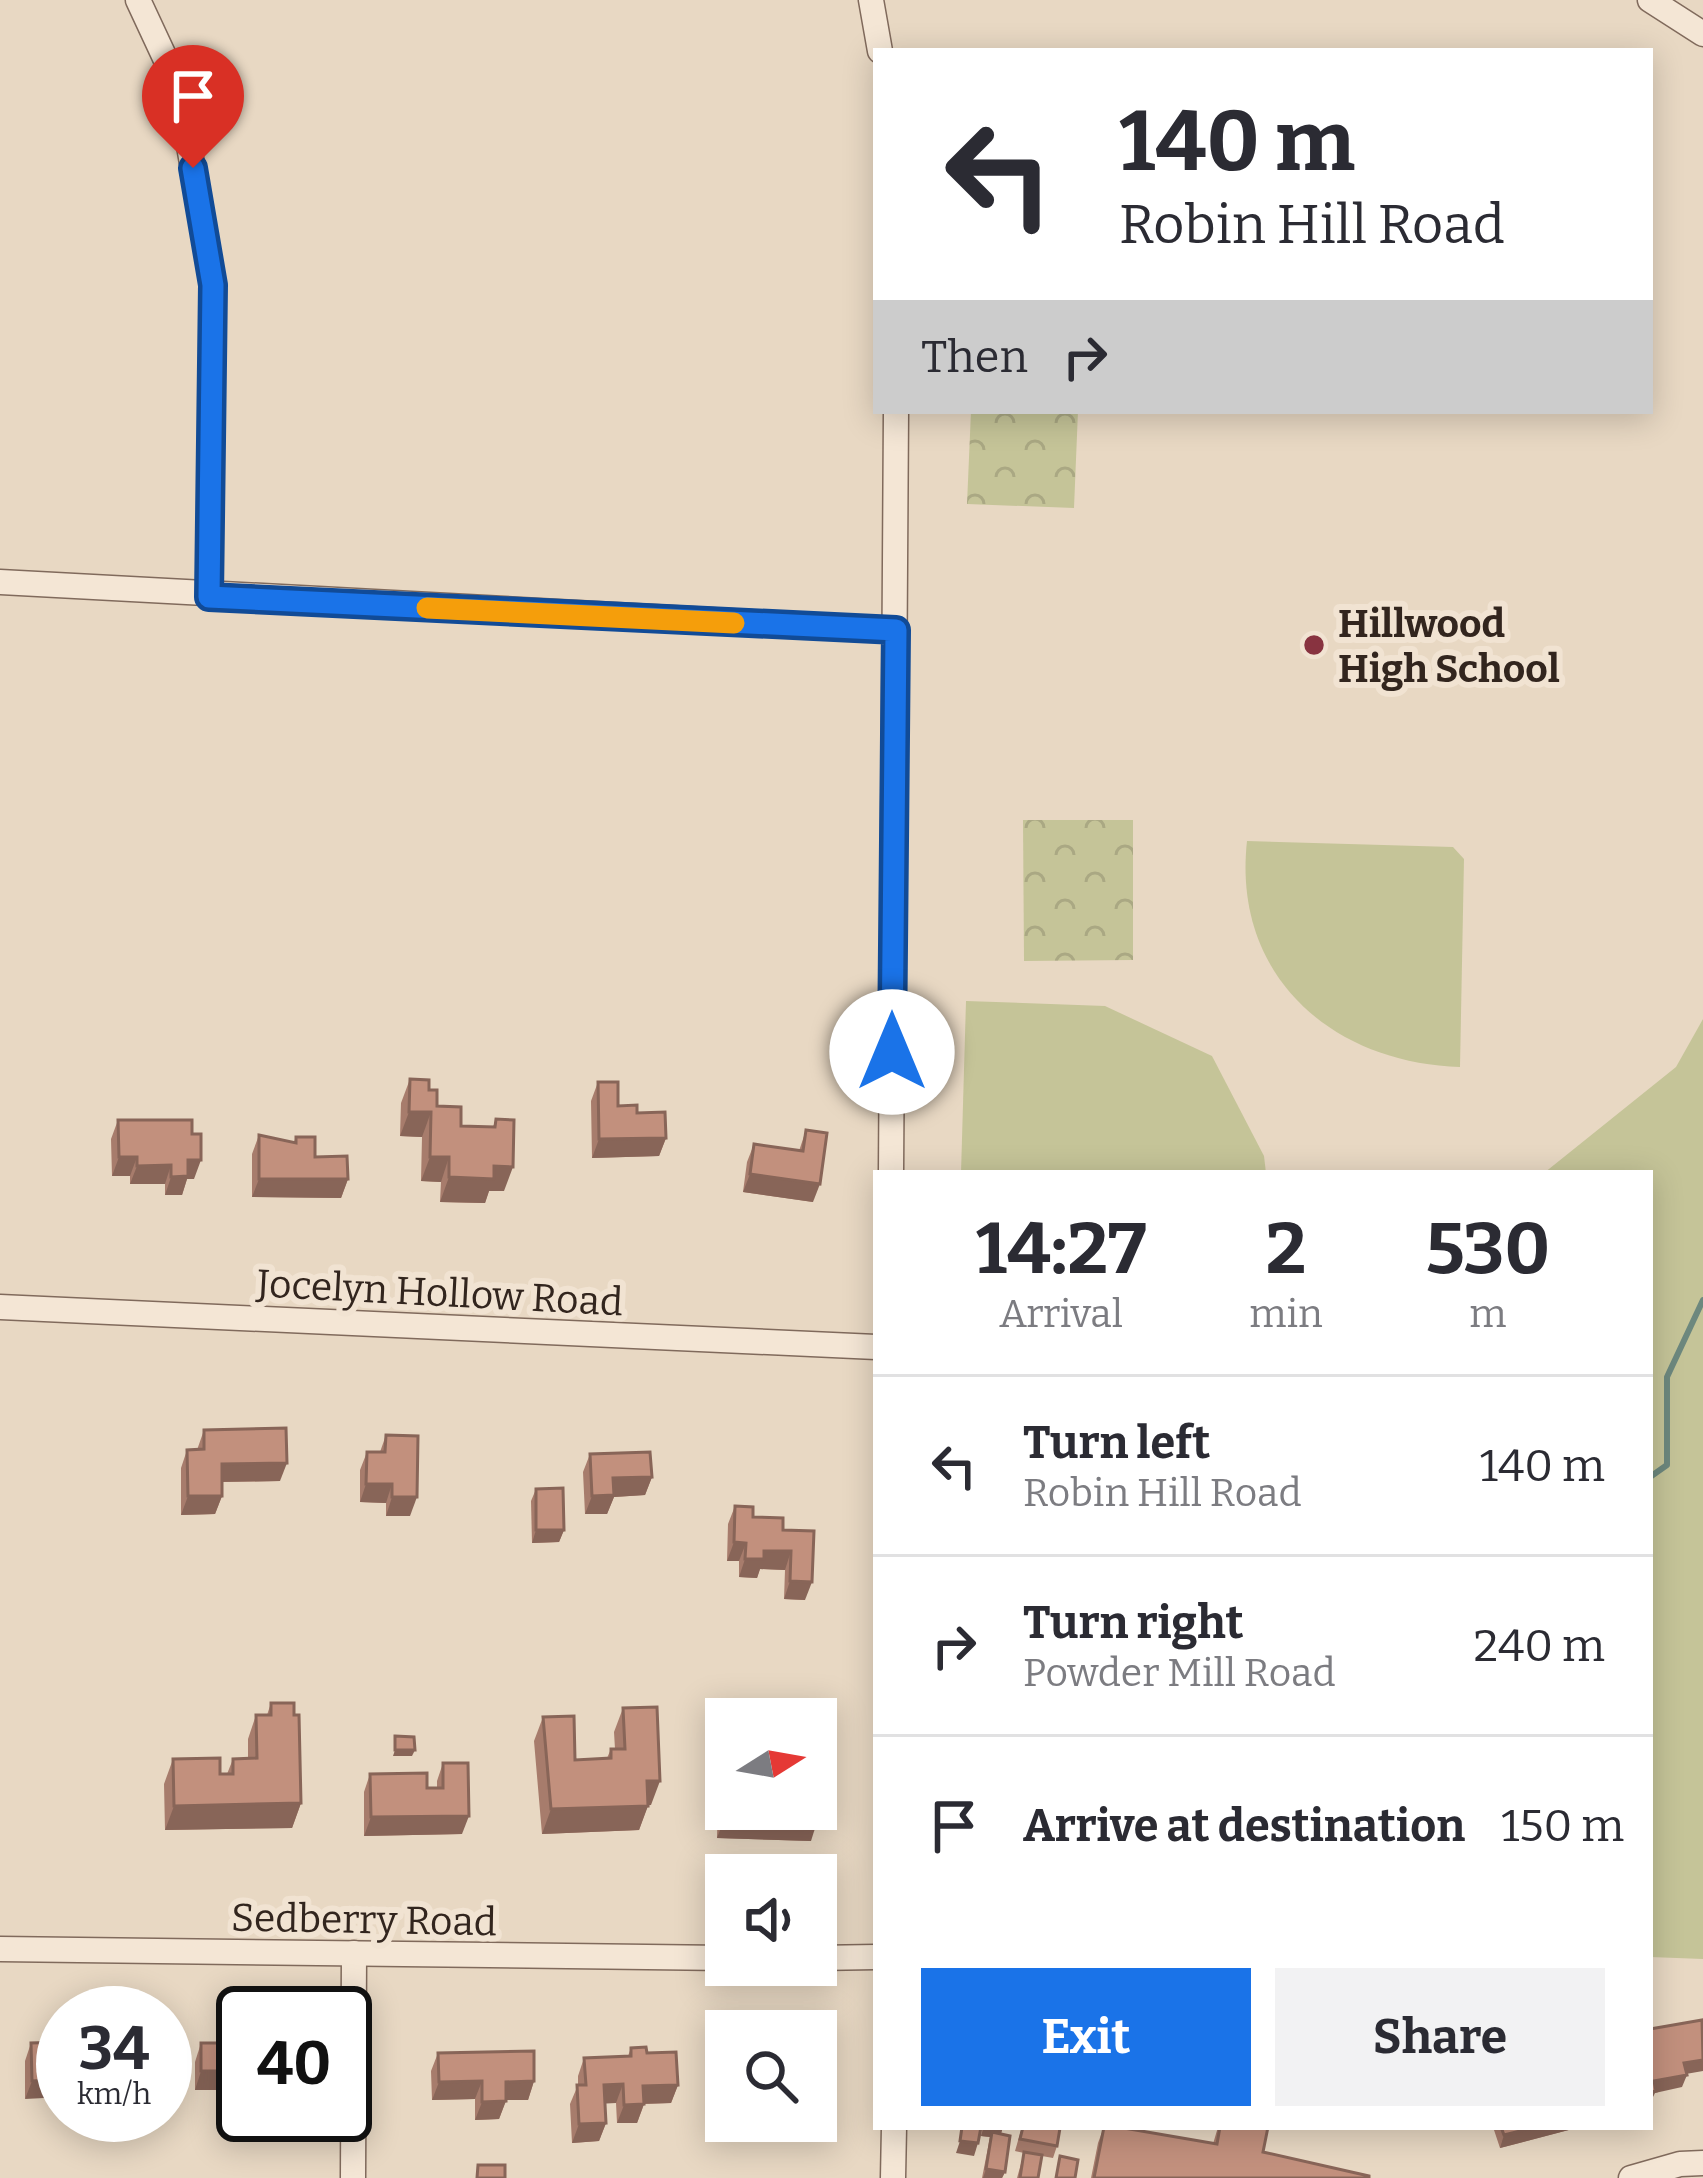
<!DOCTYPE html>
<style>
:root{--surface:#fff;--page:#f2f2f3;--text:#2b2b33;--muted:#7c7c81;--line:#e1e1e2;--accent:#1a73e8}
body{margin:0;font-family:Bitter,serif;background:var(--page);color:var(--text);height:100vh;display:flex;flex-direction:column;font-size:45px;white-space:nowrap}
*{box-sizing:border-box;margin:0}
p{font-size:39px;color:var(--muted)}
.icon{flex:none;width:66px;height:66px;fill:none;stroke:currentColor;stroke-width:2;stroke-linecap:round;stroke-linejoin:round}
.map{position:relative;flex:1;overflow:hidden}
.sheet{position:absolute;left:873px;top:1170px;width:780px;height:960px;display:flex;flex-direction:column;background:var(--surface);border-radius:0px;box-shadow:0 6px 30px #0003}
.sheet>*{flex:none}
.hud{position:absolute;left:873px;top:48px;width:780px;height:366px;border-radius:0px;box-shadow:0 6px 30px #0003;background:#fff;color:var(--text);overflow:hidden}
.needle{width:78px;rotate:79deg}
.tools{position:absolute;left:705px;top:1698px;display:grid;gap:24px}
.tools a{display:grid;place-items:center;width:132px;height:132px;border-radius:0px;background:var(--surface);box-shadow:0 6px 30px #0003;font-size:60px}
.speed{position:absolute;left:36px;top:1986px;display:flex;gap:24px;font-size:60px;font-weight:700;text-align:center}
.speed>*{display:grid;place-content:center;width:156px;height:156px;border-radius:50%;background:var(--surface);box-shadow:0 6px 30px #0003;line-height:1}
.speed small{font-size:30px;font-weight:400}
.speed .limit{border:6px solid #111;border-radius:18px;background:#fff;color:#111}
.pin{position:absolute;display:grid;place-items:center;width:102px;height:102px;color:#fff;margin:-123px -51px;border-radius:50% 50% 50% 0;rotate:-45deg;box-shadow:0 0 12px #0007}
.pin .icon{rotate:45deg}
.me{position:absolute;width:132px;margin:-66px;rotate:0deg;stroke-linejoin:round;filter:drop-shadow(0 0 9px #0008)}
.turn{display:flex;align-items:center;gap:42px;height:252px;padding:0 48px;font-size:54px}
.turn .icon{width:156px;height:156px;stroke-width:2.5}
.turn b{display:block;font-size:84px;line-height:102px}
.then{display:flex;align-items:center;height:114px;padding:0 48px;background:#0003;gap:24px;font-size:45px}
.eta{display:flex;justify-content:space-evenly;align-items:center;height:204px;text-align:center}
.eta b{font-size:72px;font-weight:700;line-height:84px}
.button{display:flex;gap:24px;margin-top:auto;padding:24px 48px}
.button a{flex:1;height:138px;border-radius:0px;background:var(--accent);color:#fff;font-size:48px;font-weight:700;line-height:138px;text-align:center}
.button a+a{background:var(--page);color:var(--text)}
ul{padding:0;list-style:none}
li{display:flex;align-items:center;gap:36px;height:180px;padding:0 48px;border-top:3px solid var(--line)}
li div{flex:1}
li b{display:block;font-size:45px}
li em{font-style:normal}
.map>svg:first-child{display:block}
</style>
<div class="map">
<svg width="1703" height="2178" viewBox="0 0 1703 2178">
<defs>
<pattern id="park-crowns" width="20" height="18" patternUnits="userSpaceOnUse" patternTransform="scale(3)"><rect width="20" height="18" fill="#c5c498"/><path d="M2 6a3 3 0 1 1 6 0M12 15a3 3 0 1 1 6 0" fill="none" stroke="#aaa883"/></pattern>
</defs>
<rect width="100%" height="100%" fill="#e8d8c3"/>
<g fill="#c5c498">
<path d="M 1247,841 L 1453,847 L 1464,859 L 1460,1067 C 1332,1063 1232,976 1247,841 Z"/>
<path d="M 966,1001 L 1105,1006 L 1212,1056 L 1264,1156 L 1266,1173 L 961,1173 Z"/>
<path d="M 1703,1019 L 1703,1959 L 1650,1957 L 1650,1173 L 1544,1173 L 1676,1067 Z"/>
</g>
<g fill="url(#park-crowns)">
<path d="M 971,411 L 1078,411 L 1074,508 L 967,504 Z"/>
<path d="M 1023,820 L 1133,820 L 1133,960 L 1024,961 Z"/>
</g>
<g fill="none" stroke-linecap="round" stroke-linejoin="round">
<path stroke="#6d887e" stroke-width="6" d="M 1650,1477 L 1667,1465 L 1667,1377 L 1703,1300"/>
<g stroke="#806a5c" stroke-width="27">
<g id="minor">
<path d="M 138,0 L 179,88 L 213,285 L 209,597"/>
<path d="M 871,0 L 880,51"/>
<path d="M 1650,0 L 1703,34"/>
<path d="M 0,582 L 896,630"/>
<path d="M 891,1173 L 896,411"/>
<path d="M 0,1307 L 876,1347"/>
<path d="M 0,1949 L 726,1958"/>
<path d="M 816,1958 L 876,1957"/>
<path d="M 353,2178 L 354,1953"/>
<path d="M 893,2178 L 894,2127"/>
<path d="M 1631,2178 L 1680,2164 L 1703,2163"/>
</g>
</g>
<use href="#minor" stroke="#f4e6d5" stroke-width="24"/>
</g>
<g fill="#a77c6c">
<path d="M 410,1079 L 429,1090 L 437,1106 L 461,1126 L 493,1127 L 496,1119 L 504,1191 L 489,1191 L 485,1203 L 440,1202 L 441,1182 L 421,1181 L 422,1137 L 400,1136 L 401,1103 Z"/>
<path d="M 598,1082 L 618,1106 L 637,1113 L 666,1138 L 659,1156 L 592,1158 L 591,1101 Z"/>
<path d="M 118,1120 L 194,1179 L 187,1179 L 182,1195 L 165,1195 L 165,1184 L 130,1184 L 130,1176 L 112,1176 L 111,1139 Z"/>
<path d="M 806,1130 L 813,1202 L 743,1192 L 747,1162 L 754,1144 L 799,1151 Z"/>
<path d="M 259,1135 L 294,1142 L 296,1137 L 315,1157 L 348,1179 L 341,1198 L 252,1197 L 252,1154 Z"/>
<path d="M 204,1430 L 280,1481 L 222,1482 L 222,1496 L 215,1514 L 181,1515 L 181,1468 L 187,1450 L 197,1450 Z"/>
<path d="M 386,1435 L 410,1516 L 386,1516 L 386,1503 L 360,1502 L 360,1470 L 367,1452 L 380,1452 Z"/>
<path d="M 590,1454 L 652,1477 L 645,1495 L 614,1497 L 607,1514 L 585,1514 L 583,1472 Z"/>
<path d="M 536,1489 L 564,1530 L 559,1542 L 532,1543 L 531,1501 Z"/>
<path d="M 735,1506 L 753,1517 L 783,1530 L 805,1600 L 784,1599 L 785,1570 L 760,1569 L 757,1578 L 739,1577 L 739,1561 L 727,1561 L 728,1524 Z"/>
<path d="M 271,1703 L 301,1803 L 292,1828 L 165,1830 L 164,1784 L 173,1759 L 220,1774 L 227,1774 L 233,1759 L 248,1759 L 248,1739 L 256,1715 L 267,1715 Z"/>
<path d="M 623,1708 L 651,1805 L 648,1805 L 639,1830 L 542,1834 L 534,1741 L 543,1717 L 575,1760 L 607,1758 L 611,1749 L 615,1749 L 614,1732 Z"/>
<path d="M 443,1763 L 462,1834 L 364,1836 L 364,1792 L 370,1774 L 427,1788 L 437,1788 L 437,1781 Z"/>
<path d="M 725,1782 L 811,1841 L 717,1838 L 718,1800 Z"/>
<path d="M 63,2042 L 25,2099 L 25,2061 L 31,2043 Z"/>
<path d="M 201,2043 L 243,2043 L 243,2090 L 195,2090 L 195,2062 Z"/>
<path d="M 631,2048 L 647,2053 L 678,2085 L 671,2103 L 644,2104 L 637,2123 L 617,2123 L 616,2103 L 605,2103 L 606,2123 L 599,2141 L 572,2143 L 570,2104 L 578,2085 L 578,2076 L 584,2058 L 628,2056 Z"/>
<path d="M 438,2053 L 534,2081 L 528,2100 L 506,2100 L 499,2119 L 475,2120 L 475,2099 L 432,2100 L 431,2071 Z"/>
<path d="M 726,2060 L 726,2100 L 723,2100 L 722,2071 Z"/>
<path d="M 110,2115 L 138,2115 L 131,2135 L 110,2135 Z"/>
<path d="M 982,2127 L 1003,2127 L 1001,2134 L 1005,2172 L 1002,2178 L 982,2178 L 990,2137 L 981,2136 Z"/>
<path d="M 1022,2127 L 1057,2146 L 1053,2158 L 1042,2156 L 1038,2178 L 1017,2178 L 1024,2153 L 1015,2151 Z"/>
<path d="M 1104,2127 L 1213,2144 L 1218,2127 L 1268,2127 L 1263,2152 L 1369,2178 L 1091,2178 L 1098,2143 Z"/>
<path d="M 1493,2127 L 1580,2127 L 1500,2148 Z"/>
</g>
<g fill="#886558">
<path d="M 409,1112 L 431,1112 L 422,1137 L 400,1136 Z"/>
<path d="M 666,1138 L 659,1156 L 592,1158 L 599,1139 Z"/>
<path d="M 119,1157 L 137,1157 L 130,1176 L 112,1176 Z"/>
<path d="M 430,1157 L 449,1157 L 441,1182 L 421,1181 Z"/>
<path d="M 188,1160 L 201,1160 L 194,1179 L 187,1179 L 182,1195 L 165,1195 L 171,1177 Z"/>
<path d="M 171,1165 L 165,1184 L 130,1184 L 137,1166 Z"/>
<path d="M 494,1166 L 513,1167 L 504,1191 L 489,1191 L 485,1203 L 440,1202 L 449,1177 Z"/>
<path d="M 750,1174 L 820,1184 L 813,1202 L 743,1192 Z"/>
<path d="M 259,1179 L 348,1179 L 341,1198 L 252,1197 Z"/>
<path d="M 287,1463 L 280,1481 L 215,1482 L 222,1464 Z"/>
<path d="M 652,1477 L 645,1495 L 614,1497 L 607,1514 L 585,1514 L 592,1496 L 613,1478 Z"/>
<path d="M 366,1484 L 392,1484 L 386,1503 L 360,1502 Z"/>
<path d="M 188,1496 L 222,1496 L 215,1514 L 181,1515 Z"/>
<path d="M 392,1497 L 417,1497 L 410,1516 L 386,1516 Z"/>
<path d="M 536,1530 L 564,1530 L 559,1542 L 532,1543 Z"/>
<path d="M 734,1542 L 746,1543 L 739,1561 L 727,1561 Z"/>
<path d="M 764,1551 L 791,1551 L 785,1570 L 760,1569 L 757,1578 L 739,1577 L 745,1559 Z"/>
<path d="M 790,1581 L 812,1582 L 805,1600 L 784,1599 Z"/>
<path d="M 395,1750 L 415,1750 L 412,1756 L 393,1756 Z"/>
<path d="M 647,1781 L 660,1781 L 651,1805 L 638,1806 Z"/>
<path d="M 301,1803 L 292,1828 L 165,1830 L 174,1806 Z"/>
<path d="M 648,1806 L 639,1830 L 542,1834 L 551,1809 Z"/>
<path d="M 469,1816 L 462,1834 L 364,1836 L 371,1817 Z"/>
<path d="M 724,1820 L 817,1822 L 811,1841 L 717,1838 Z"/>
<path d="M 1703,2060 L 1703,2071 L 1680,2075 L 1684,2063 Z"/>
<path d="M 201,2071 L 243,2071 L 243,2090 L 195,2090 Z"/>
<path d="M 1687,2075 L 1682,2087 L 1655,2093 L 1650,2103 L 1650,2092 L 1654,2081 Z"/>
<path d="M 63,2079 L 63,2097 L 25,2099 L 32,2081 Z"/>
<path d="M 482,2081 L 475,2099 L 432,2100 L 439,2082 Z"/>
<path d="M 534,2081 L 528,2100 L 499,2100 L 506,2082 Z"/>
<path d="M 623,2084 L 616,2103 L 597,2104 L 604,2085 Z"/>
<path d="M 678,2085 L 671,2103 L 636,2104 L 643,2086 Z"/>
<path d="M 506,2101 L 499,2119 L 475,2120 L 482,2102 Z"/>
<path d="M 644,2104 L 637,2123 L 617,2123 L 624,2105 Z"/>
<path d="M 116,2117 L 138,2117 L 131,2135 L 110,2135 Z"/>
<path d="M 606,2123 L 599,2141 L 572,2143 L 579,2124 Z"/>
<path d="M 984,2127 L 1003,2127 L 999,2139 L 992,2132 L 990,2137 L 981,2136 Z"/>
<path d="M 1537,2127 L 1580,2127 L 1500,2148 L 1504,2135 Z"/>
<path d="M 960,2141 L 978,2143 L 974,2156 L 956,2153 Z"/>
<path d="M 986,2169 L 1005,2172 L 1002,2178 L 983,2178 Z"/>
</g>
<g fill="#c2907d" stroke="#886558" stroke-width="3">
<path d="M 410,1079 L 429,1080 L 429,1090 L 437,1090 L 437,1106 L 461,1107 L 461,1126 L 495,1127 L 496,1119 L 514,1120 L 513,1167 L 494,1166 L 494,1179 L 449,1177 L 449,1157 L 430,1157 L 431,1112 L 409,1112 Z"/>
<path d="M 598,1082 L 618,1082 L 618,1106 L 637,1105 L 637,1113 L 665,1112 L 666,1138 L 599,1139 Z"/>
<path d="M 118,1120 L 192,1120 L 192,1134 L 201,1134 L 201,1160 L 188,1160 L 188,1176 L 171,1177 L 171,1165 L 137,1166 L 137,1157 L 119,1157 Z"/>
<path d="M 806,1130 L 827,1133 L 820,1184 L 750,1174 L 754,1144 L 803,1151 Z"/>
<path d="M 259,1135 L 296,1143 L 296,1137 L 315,1137 L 315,1157 L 347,1156 L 348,1179 L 259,1179 Z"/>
<path d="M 286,1428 L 287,1463 L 222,1464 L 222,1496 L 188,1496 L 187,1450 L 204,1449 L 204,1430 Z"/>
<path d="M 386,1435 L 418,1436 L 417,1497 L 392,1497 L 392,1484 L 366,1484 L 367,1452 L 385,1452 Z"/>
<path d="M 650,1452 L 652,1477 L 613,1478 L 614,1495 L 592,1496 L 590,1454 Z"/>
<path d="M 563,1488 L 564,1530 L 536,1530 L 536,1489 Z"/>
<path d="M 735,1506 L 753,1507 L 753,1517 L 783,1518 L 783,1530 L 814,1531 L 812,1582 L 790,1581 L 791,1551 L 764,1551 L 764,1559 L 745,1559 L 746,1543 L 734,1542 Z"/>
<path d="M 271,1703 L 294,1703 L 294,1715 L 299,1715 L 301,1803 L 174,1806 L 173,1759 L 220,1758 L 220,1774 L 233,1774 L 233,1759 L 257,1758 L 256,1715 L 271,1715 Z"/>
<path d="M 657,1707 L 660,1781 L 647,1781 L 648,1806 L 551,1809 L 543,1717 L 574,1716 L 575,1760 L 611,1758 L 611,1749 L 625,1749 L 623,1708 Z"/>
<path d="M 395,1736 L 414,1737 L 415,1750 L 395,1750 Z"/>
<path d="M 816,1737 L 819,1737 L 817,1822 L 724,1820 L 725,1782 L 726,1809 L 816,1809 Z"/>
<path d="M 443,1763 L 468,1763 L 469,1816 L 371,1817 L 370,1774 L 427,1773 L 427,1788 L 443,1788 Z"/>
<path d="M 1702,2020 L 1703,2060 L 1684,2063 L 1687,2075 L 1654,2081 L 1656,2091 L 1650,2092 L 1650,2029 Z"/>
<path d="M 63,2042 L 63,2079 L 32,2081 L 31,2043 Z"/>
<rect x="201" y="2043" width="42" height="28"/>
<path d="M 646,2047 L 647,2053 L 676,2052 L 678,2085 L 643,2086 L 644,2104 L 624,2105 L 623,2084 L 604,2085 L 606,2123 L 579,2124 L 577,2085 L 586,2085 L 584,2058 L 631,2056 L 631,2048 Z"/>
<path d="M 534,2051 L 534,2081 L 506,2082 L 506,2101 L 482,2102 L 482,2081 L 439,2082 L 438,2053 Z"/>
<path d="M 962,2127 L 981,2127 L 978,2143 L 960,2141 Z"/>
<path d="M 1023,2127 L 1060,2128 L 1057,2146 L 1020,2139 Z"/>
<path d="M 1104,2127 L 1118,2127 L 1217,2144 L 1220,2127 L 1268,2127 L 1263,2152 L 1369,2176 L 1369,2178 L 1094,2178 Z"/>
<path d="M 1501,2127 L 1537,2127 L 1504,2135 Z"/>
<path d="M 992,2132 L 1010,2136 L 1005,2172 L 986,2169 Z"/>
<path d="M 1024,2152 L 1042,2155 L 1038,2178 L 1020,2178 Z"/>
<path d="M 1060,2156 L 1078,2160 L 1075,2178 L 1056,2178 Z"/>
<path d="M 478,2165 L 505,2165 L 505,2178 L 477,2178 Z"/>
</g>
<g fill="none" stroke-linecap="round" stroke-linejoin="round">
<g stroke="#114b97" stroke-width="30">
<path id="route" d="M 193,168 L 213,285 L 209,597 L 896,630 L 892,1052"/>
</g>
<use href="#route" stroke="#1a73e8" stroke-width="21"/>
<path stroke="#f59e0b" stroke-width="21" d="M 427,608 L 734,623"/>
</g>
<circle fill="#883340" stroke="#f1e3d2" stroke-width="4.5" cx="1314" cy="645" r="12"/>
<g text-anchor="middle" stroke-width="12" stroke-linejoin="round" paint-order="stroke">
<g font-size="39" font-weight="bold" fill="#32251e" stroke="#f1e3d2" text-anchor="start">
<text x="1338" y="637">Hillwood<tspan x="1338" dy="45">High School</tspan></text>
</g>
<g font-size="39" fill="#32251e" stroke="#f1e3d2">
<text transform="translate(440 1292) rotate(3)" y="14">Jocelyn Hollow Road</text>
<text transform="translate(364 1919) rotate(1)" y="14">Sedberry Road</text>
</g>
</g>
</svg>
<div class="tools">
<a><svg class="needle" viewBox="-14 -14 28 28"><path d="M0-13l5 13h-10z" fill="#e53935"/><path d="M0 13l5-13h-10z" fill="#7c7c81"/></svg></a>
<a><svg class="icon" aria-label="sound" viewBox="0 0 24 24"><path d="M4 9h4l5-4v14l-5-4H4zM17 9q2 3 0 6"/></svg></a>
<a><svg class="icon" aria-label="search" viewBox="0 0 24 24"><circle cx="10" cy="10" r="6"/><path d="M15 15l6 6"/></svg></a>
</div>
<div class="speed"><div>34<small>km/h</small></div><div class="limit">40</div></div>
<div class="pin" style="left:193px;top:168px;background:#d93025"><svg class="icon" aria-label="arrive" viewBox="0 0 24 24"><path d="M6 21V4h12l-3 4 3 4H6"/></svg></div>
<svg class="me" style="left:892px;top:1052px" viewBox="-20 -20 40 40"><circle r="19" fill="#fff"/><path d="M0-13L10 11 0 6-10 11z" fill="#1a73e8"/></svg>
<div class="hud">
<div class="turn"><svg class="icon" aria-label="left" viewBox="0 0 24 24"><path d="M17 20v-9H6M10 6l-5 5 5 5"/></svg><div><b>140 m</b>Robin Hill Road</div></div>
<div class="then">Then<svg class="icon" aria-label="right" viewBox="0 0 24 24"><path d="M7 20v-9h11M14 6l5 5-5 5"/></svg></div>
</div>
<section class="sheet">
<div class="eta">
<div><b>14:27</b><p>Arrival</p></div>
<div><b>2</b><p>min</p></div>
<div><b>530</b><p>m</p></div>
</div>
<ul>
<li><svg class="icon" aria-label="left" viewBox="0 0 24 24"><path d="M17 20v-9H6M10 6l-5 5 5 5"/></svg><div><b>Turn left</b><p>Robin Hill Road</p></div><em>140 m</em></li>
<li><svg class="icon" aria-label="right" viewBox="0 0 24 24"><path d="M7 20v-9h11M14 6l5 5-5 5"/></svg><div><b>Turn right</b><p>Powder Mill Road</p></div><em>240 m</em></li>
<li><svg class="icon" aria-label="arrive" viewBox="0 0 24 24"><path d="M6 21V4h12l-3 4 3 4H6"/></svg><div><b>Arrive at destination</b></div><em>150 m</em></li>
</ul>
<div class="button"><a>Exit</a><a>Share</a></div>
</section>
</div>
